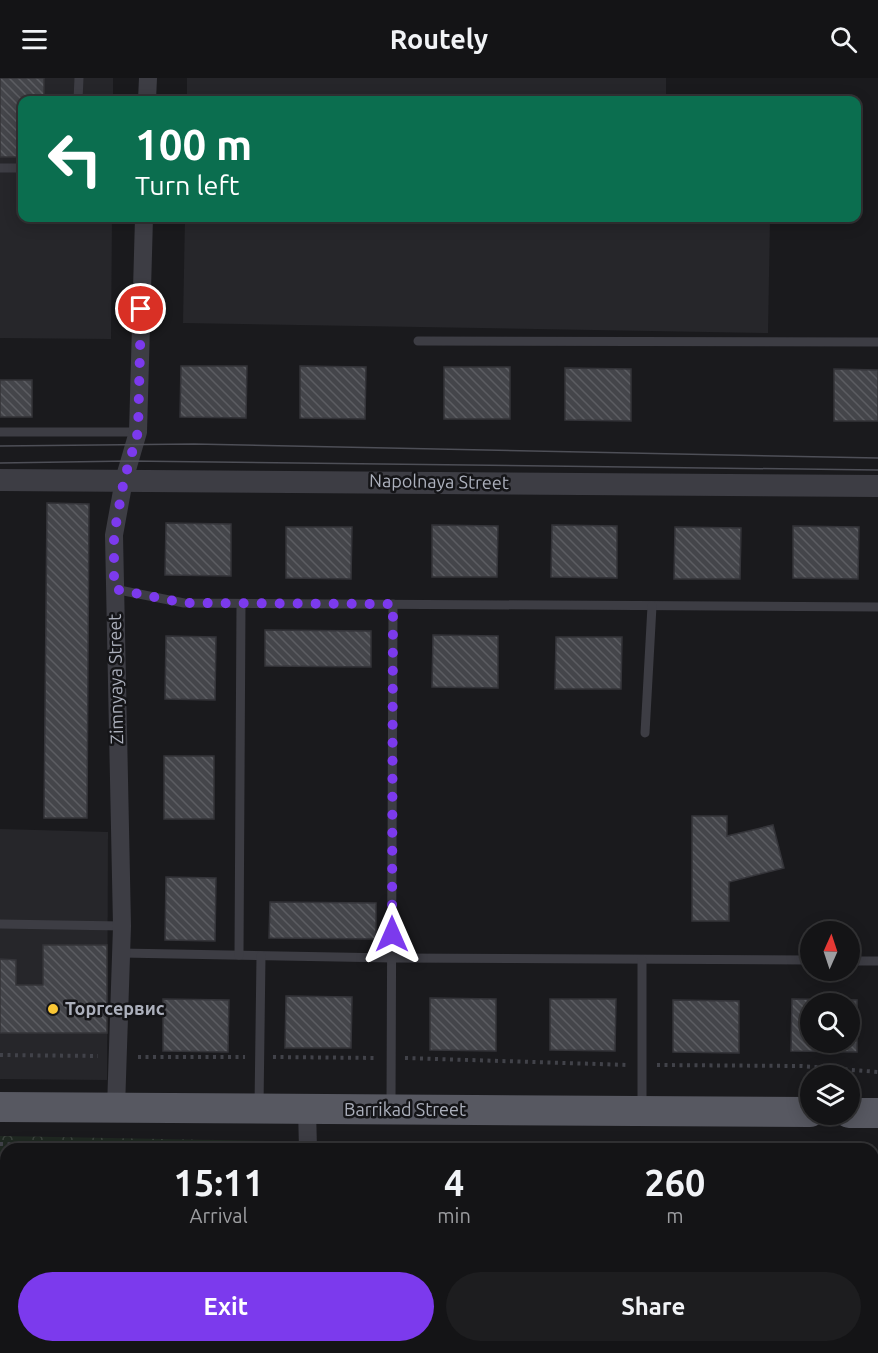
<!DOCTYPE html>
<meta charset="utf-8">
<style>
:root{--surface:#141416;--page:#1d1d1f;--text:#f1f3f6;--muted:#9d9ea1;--line:#333335;--accent:#7c3aed}
body{margin:0;font-family:Ubuntu,sans-serif;background:var(--page);color:var(--text);height:100vh;display:flex;flex-direction:column;font-size:22px;white-space:nowrap}
*{box-sizing:border-box;margin:0}
p{font-size:20px;color:var(--muted)}
.icon{flex:none;width:33px;height:33px;fill:none;stroke:currentColor;stroke-width:2;stroke-linecap:round;stroke-linejoin:round}
.map{position:relative;flex:1;overflow:hidden}
.sheet{position:absolute;left:0px;top:1065px;width:879px;height:210px;display:flex;flex-direction:column;background:var(--surface);border-radius:18px 18px 0 0;box-shadow:0 3px 15px #0003,0 0 0 2px var(--line)}
.sheet>*{flex:none}
.top-card{position:absolute;left:18px;top:18px;width:843px;height:126px;border-radius:12px;box-shadow:0 3px 15px #0003,0 0 0 2px var(--line);background:#0b6e4f;color:#fff;overflow:hidden}
.needle{width:39px;rotate:3deg}
.buttons{position:absolute;left:800px;top:843px;display:grid;gap:12px}
.buttons a{display:grid;place-items:center;width:60px;height:60px;border-radius:50%;background:var(--surface);box-shadow:0 3px 15px #0003,0 0 0 2px var(--line);font-size:30px}
.pin{position:absolute;display:grid;place-items:center;width:51px;height:51px;color:#fff;margin:-26px;border:3px solid #fff;border-radius:50%;box-shadow:0 2px 6px #0007}
.me{position:absolute;width:66px;margin:-33px;rotate:0deg;stroke-linejoin:round;filter:drop-shadow(0 0 4px #0008)}
.turn{display:flex;align-items:center;gap:21px;height:126px;padding:0 18px;font-size:27px}
.turn .icon{width:78px;height:78px;stroke-width:2.5}
.turn b{display:block;font-size:42px;line-height:51px}
.eta{display:flex;justify-content:space-evenly;align-items:center;height:102px;text-align:center}
.eta b{font-size:36px;font-weight:700;line-height:42px}
.action{display:flex;gap:12px;margin-top:auto;padding:12px 18px}
.action a{flex:1;height:69px;border-radius:36px;background:var(--accent);color:#fff;font-size:24px;font-weight:700;line-height:69px;text-align:center}
.action a+a{background:var(--page);color:var(--text)}
header{display:flex;justify-content:space-between;align-items:center;height:78px;padding:0 18px;background:var(--surface);font-size:27px;font-weight:700}
.map>svg:first-child{display:block}
</style>
<header><svg class="icon" aria-label="menu" viewBox="0 0 24 24"><path d="M4 6h16M4 12h16M4 18h16"/></svg>Routely<svg class="icon" aria-label="search" viewBox="0 0 24 24"><circle cx="10" cy="10" r="6"/><path d="M15 15l6 6"/></svg></header>
<div class="map">
<svg width="878" height="1275" viewBox="0 0 878 1275">
<defs>
<pattern id="park-crowns" width="20" height="18" patternUnits="userSpaceOnUse" patternTransform="scale(1.5)"><rect width="20" height="18" fill="#1f2821"/><path d="M2 6a3 3 0 1 1 6 0M12 15a3 3 0 1 1 6 0" fill="none" stroke="#3d453f"/></pattern>
<pattern id="building-back-hatch" width="6" height="6" patternUnits="userSpaceOnUse" patternTransform="scale(1.5)"><rect width="6" height="6" fill="#44454a"/><path d="M-1 5l2 2M0 0l6 6M5-1l2 2" fill="none" stroke="#5c5d62"/></pattern>
</defs>
<rect width="100%" height="100%" fill="#1a1a1d"/>
<g fill="#26262a">
<path d="M 0,0 L 113,0 L 113,22 L 22,22 L 22,140 L 112,140 L 111,261 L 0,260 Z"/>
<rect x="187" y="0" width="479" height="22"/>
<path d="M 185,140 L 770,140 L 768,255 L 183,245 Z"/>
<path d="M 0,751 L 108,754 L 107,1002 L 0,1001 Z"/>
<path d="M 873,1126 L 878,1127 L 878,1275 L 760,1275 L 760,1269 L 873,1269 Z"/>
</g>
<path fill="url(#park-crowns)" d="M 0,1058 L 271,1063 L 271,1071 L 6,1071 L 6,1269 L 281,1269 L 281,1275 L 0,1275 Z"/>
<g fill="url(#building-back-hatch)" stroke="#343439" stroke-width="1.5" fill-rule="evenodd">
<path d="M 0,0 L 44,0 L 44,20 L 61,20 L 61,22 L 22,22 L 22,79 L 0,79 Z"/>
<path d="M 352,140 L 533,140 L 533,145 Z"/>
<path d="M 181,288 L 247,288 L 246,340 L 180,339 Z"/>
<path d="M 300,288 L 366,289 L 365,341 L 300,340 Z"/>
<rect x="444" y="289" width="66" height="52"/>
<path d="M 565,290 L 631,291 L 631,343 L 565,342 Z"/>
<path d="M 834,291 L 878,292 L 878,343 L 834,343 Z"/>
<rect x="0" y="302" width="32" height="37"/>
<path d="M 47,425 L 89,426 L 87,740 L 44,740 Z"/>
<path d="M 166,445 L 231,446 L 231,498 L 165,497 Z"/>
<path d="M 432,447 L 498,448 L 497,499 L 432,499 Z"/>
<path d="M 552,447 L 617,448 L 617,500 L 551,499 Z"/>
<path d="M 793,448 L 859,449 L 858,501 L 793,500 Z"/>
<path d="M 286,449 L 352,449 L 351,501 L 286,500 Z"/>
<path d="M 675,449 L 741,450 L 740,501 L 674,501 Z"/>
<path d="M 265,552 L 371,553 L 371,589 L 265,588 Z"/>
<path d="M 433,557 L 498,558 L 498,610 L 432,609 Z"/>
<path d="M 166,558 L 216,559 L 215,622 L 165,621 Z"/>
<path d="M 556,559 L 622,559 L 621,611 L 555,611 Z"/>
<rect x="164" y="678" width="50" height="63"/>
<path d="M 692,738 L 727,738 L 727,758 L 773,747 L 784,790 L 729,804 L 729,843 L 692,843 Z"/>
<path d="M 166,799 L 216,800 L 215,863 L 165,862 Z"/>
<path d="M 270,824 L 376,825 L 376,861 L 269,860 Z"/>
<path d="M 43,867 L 107,867 L 107,955 L 0,955 L 0,881 L 16,882 L 16,907 L 43,907 Z"/>
<path d="M 286,918 L 352,919 L 351,970 L 285,970 Z"/>
<path d="M 430,920 L 496,921 L 496,973 L 430,972 Z"/>
<path d="M 163,921 L 229,922 L 228,974 L 163,973 Z"/>
<path d="M 550,921 L 616,921 L 615,973 L 550,972 Z"/>
<path d="M 792,921 L 857,922 L 857,974 L 791,973 ZM 810,926 L 849,926 L 849,964 L 810,964 Z"/>
<path d="M 673,922 L 739,923 L 739,975 L 673,974 Z"/>
<rect x="873" y="1154" width="5" height="49"/>
<rect x="365" y="1269" width="56" height="6"/>
<path d="M 665,1269 L 728,1269 L 728,1275 L 666,1275 Z"/>
</g>
<g fill="none" stroke-linecap="round" stroke-linejoin="round">
<g stroke="#414249" stroke-width="4" stroke-dasharray="3 4.5" stroke-linecap="butt">
<path d="M 0,977 L 98,978"/>
<path d="M 138,979 L 245,979"/>
<path d="M 273,979 L 377,980"/>
<path d="M 405,980 L 629,987"/>
<path d="M 657,987 L 801,988 L 878,994"/>
<path d="M 0,1066 L 243,1071"/>
<path d="M 873,1087 L 878,1087"/>
<path d="M 123,1275 L 123,1269"/>
</g>
<g stroke="#3d3d44" stroke-width="9">
<path d="M 78,22 L 79,0"/>
<path d="M 0,90 L 22,90"/>
<path d="M 418,263 L 878,264"/>
<path d="M 0,354 L 138,354"/>
<path d="M 114,511 L 184,525 L 878,529"/>
<path d="M 645,655 L 652,528"/>
<path d="M 0,846 L 122,848"/>
<path d="M 121,875 L 392,880 L 810,882"/>
<path d="M 239,877 L 241,526"/>
<path d="M 642,882 L 642,1029"/>
<path d="M 849,883 L 878,883"/>
<path d="M 391,1026 L 393,526"/>
<path d="M 259,1028 L 261,878"/>
<path d="M 449,1269 L 450,1275"/>
<path d="M 651,1269 L 651,1275"/>
</g>
<g stroke="#3d3d44" stroke-width="18">
<path d="M 147,22 L 148,0"/>
<path d="M 116,1030 L 122,848 L 114,457 L 124,402 L 138,354 L 144,140"/>
<path d="M 307,1031 L 308,1071"/>
<path d="M 318,1269 L 318,1275"/>
</g>
<path stroke="#3d3d44" stroke-width="22" d="M 0,402 L 878,408"/>
<g stroke="#575861" stroke-width="30">
<path d="M 0,1029 L 810,1034"/>
<path d="M 849,1035 L 878,1035"/>
</g>
<g stroke="#4e4f57" stroke-width="1.5">
<path d="M 0,368 L 194,366 L 878,380"/>
<path d="M 0,385 L 129,383 L 878,392"/>
</g>
</g>
<g fill="none" stroke-linecap="round" stroke-linejoin="round">
<path stroke="#7c3aed" stroke-width="10" stroke-dasharray="0 18" d="M 141,231 L 138,354 L 124,402 L 114,457 L 114,511 L 184,525 L 393,526 L 392,856"/>
</g>
<circle fill="#fac735" stroke="#151518" stroke-width="2" cx="53" cy="931" r="6"/>
<g text-anchor="middle" stroke-width="5" stroke-linejoin="round" paint-order="stroke">
<g font-size="18" fill="#acb0bc" stroke="#151518">
<text transform="translate(439 404) rotate(1)" y="6">Napolnaya Street</text>
<text transform="translate(116 601) rotate(-91)" y="6">Zimnyaya Street</text>
<text x="405" y="1038">Barrikad Street</text>
</g>
<g font-size="18" font-weight="bold" fill="#acb0bc" stroke="#151518" text-anchor="start">
<text x="65" y="937">Торгсервис</text>
</g>
</g>
</svg>
<div class="buttons">
<a><svg class="needle" viewBox="-14 -14 28 28"><path d="M0-13l5 13h-10z" fill="#e53935"/><path d="M0 13l5-13h-10z" fill="#9d9ea1"/></svg></a>
<a><svg class="icon" aria-label="search" viewBox="0 0 24 24"><circle cx="10" cy="10" r="6"/><path d="M15 15l6 6"/></svg></a>
<a><svg class="icon" aria-label="layers" viewBox="0 0 24 24"><path d="M12 4l9 5-9 5-9-5zM3 14l9 5 9-5"/></svg></a>
</div>
<div class="pin" style="left:141px;top:231px;background:#d93025"><svg class="icon" aria-label="arrive" viewBox="0 0 24 24"><path d="M6 21V4h12l-3 4 3 4H6"/></svg></div>
<svg class="me" style="left:392px;top:856px" viewBox="-20 -20 40 40"><path d="M0-17L14 15 0 8-14 15z" fill="#7c3aed" stroke="#fff" stroke-width="4"/></svg>
<div class="top-card">
<div class="turn"><svg class="icon" aria-label="left" viewBox="0 0 24 24"><path d="M17 20v-9H6M10 6l-5 5 5 5"/></svg><div><b>100 m</b>Turn left</div></div>
</div>
<section class="sheet">
<div class="eta">
<div><b>15:11</b><p>Arrival</p></div>
<div><b>4</b><p>min</p></div>
<div><b>260</b><p>m</p></div>
</div>
<div class="action"><a>Exit</a><a>Share</a></div>
</section>
</div>
